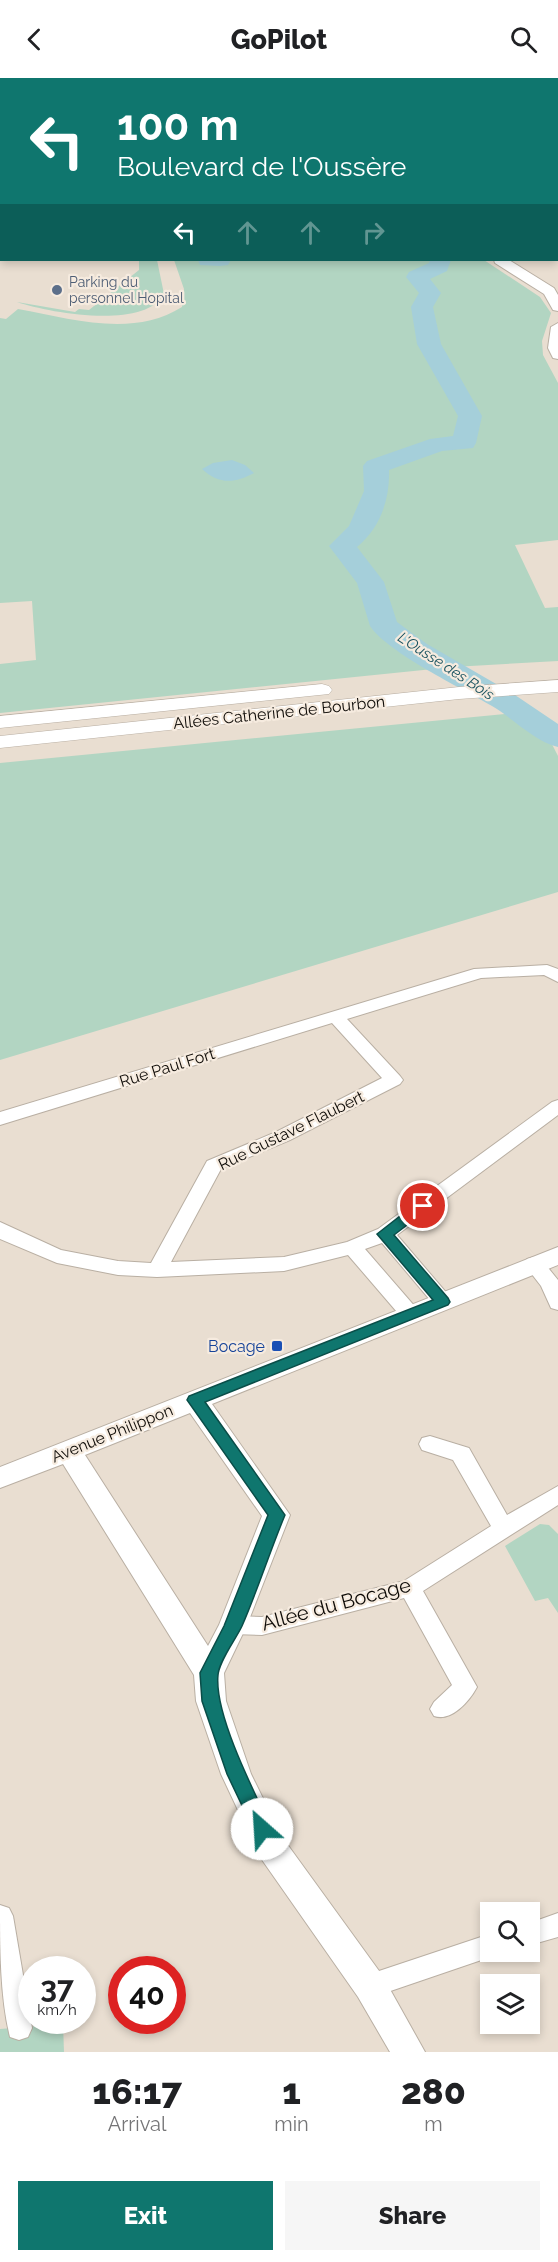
<!DOCTYPE html>
<meta charset="utf-8">
<style>
:root{--surface:#fff;--page:#f6f6f6;--text:#202124;--muted:#757577;--accent:#0f766e}
body{margin:0;font-family:Raleway,sans-serif;background:var(--page);color:var(--text);height:100vh;display:flex;flex-direction:column;font-size:22px;white-space:nowrap}
*{box-sizing:border-box;margin:0}
p{font-size:20px;color:var(--muted)}
.icon{flex:none;width:33px;height:33px;fill:none;stroke:currentColor;stroke-width:2;stroke-linecap:round;stroke-linejoin:round}
.map{position:relative;height:1974px;overflow:hidden}
.panel{display:flex;flex-direction:column;background:var(--surface);flex:1}
.panel>*{flex:none}
.hud{position:absolute;left:0px;top:0px;width:558px;height:183px;box-shadow:0 3px 9px #0003;background:#0f766e;color:#fff;overflow:hidden}
.controls{position:absolute;left:480px;top:1824px;display:grid;gap:12px}
.controls a{display:grid;place-items:center;width:60px;height:60px;border-radius:0px;background:var(--surface);box-shadow:0 3px 9px #0003;font-size:30px}
.speed{position:absolute;left:18px;top:1878px;display:flex;gap:12px;font-size:30px;font-weight:700;text-align:center}
.speed>*{display:grid;place-content:center;width:78px;height:78px;border-radius:50%;background:var(--surface);box-shadow:0 3px 9px #0003;line-height:1}
.speed small{font-size:15px;font-weight:400}
.speed .limit{border:9px solid #d22;background:#fff;color:#111}
.pin{position:absolute;display:grid;place-items:center;width:51px;height:51px;color:#fff;margin:-26px;border:3px solid #fff;border-radius:50%;box-shadow:0 2px 6px #0007}
.me{position:absolute;width:66px;margin:-33px;rotate:334deg;stroke-linejoin:round;filter:drop-shadow(0 0 4px #0008)}
.turn{display:flex;align-items:center;gap:21px;height:126px;padding:0 18px;font-size:27px}
.turn .icon{width:78px;height:78px;stroke-width:2.5}
.turn b{display:block;font-size:42px;line-height:51px}
.lanes{display:flex;align-items:center;height:57px;padding:0 18px;background:#0003;justify-content:center;gap:30px;direction:ltr}
.lanes .off{opacity:.35}
.eta{display:flex;justify-content:space-evenly;align-items:center;height:102px;text-align:center}
.eta b{font-size:36px;font-weight:800;line-height:42px}
.cta{display:flex;gap:12px;margin-top:auto;padding:12px 18px}
.cta a{flex:1;height:69px;border-radius:0px;background:var(--accent);color:#fff;font-size:24px;font-weight:800;line-height:69px;text-align:center}
.cta a+a{background:var(--page);color:var(--text)}
header{display:flex;justify-content:space-between;align-items:center;height:78px;padding:0 18px;background:var(--surface);font-size:27px;font-weight:800}
.map>svg:first-child{display:block}
</style>
<header><svg class="icon" aria-label="back" viewBox="0 0 24 24"><path d="M15 5l-7 7 7 7"/></svg>GoPilot<svg class="icon" aria-label="search" viewBox="0 0 24 24"><circle cx="10" cy="10" r="6"/><path d="M15 15l6 6"/></svg></header>
<div class="map">
<svg width="558" height="1974" viewBox="0 0 558 1974">
<rect width="100%" height="100%" fill="#e9ded1"/>
<g fill="#b2d5c2">
<path d="M 139,182 L 157,182 L 164,216 C 145,252 49,235 17,224 L 75,234 L 79,231 L 89,232 L 139,192 Z"/>
<path d="M 174,182 L 484,182 L 540,219 L 551,235 L 542,263 L 543,277 L 558,305 L 558,462 L 515,467 L 545,530 L 558,529 L 558,583 L 453,589 L 0,635 L 0,586 L 36,582 L 32,523 L 0,525 L 0,240 L 6,241 L 18,231 C 72,241 133,260 182,229 L 184,211 Z"/>
<path d="M 535,633 L 558,678 L 558,814 L 0,982 L 0,685 Z"/>
<path d="M 540,1446 L 549,1447 L 558,1456 L 558,1535 L 548,1520 L 535,1523 L 505,1468 Z"/>
<path d="M 63,1946 L 64,1974 L 0,1974 L 0,1951 Z"/>
</g>
<path fill="#a5cfda" d="M 232,382 L 245,387 L 254,395 C 234,406 218,406 202,391 L 213,385 Z"/>
<g fill="none" stroke-linecap="round" stroke-linejoin="round">
<g fill="#a5cfda" fill-rule="evenodd">
<rect x="183" y="0" width="18" height="2"/>
<path d="M 198,182 L 231,182 L 228,187 L 220,188 L 200,187 Z"/>
<path d="M 430,182 L 451,182 L 447,193 L 430,201 L 441,215 L 433,229 L 441,266 L 482,338 L 476,365 L 473,370 L 442,373 L 389,392 C 390,422 380,450 357,469 L 384,504 L 397,544 L 427,566 L 515,617 L 558,646 L 558,669 C 534,663 514,641 492,628 C 462,610 388,575 370,548 L 357,505 L 329,468 L 349,448 L 364,413 L 363,388 L 367,383 L 430,361 L 453,358 L 458,338 L 417,266 L 411,229 L 419,215 L 406,199 L 409,194 L 429,185 Z"/>
</g>
<g stroke="#b9afa3" stroke-width="2">
<g id="minor">
<path d="M 254,0 L 267,0 L 253,2 Z"/>
<path d="M 293,0 L 306,0 L 292,2 Z"/>
<path d="M 518,0 L 528,0 L 528,2 L 519,2 Z"/>
<path d="M 556,87 L 558,88 L 558,96 L 556,96 Z"/>
<rect x="556" y="129" width="2" height="6"/>
<rect x="556" y="168" width="2" height="8"/>
<path d="M 547,887 L 558,891 L 558,904 L 544,897 L 481,900 L 347,941 L 400,998 L 403,1002 L 400,1006 L 290,1062 L 221,1091 L 171,1184 L 284,1179 L 347,1164 L 378,1151 L 552,1024 L 558,1022 L 558,1037 L 397,1157 L 450,1219 L 453,1224 L 450,1229 L 443,1231 L 436,1229 L 382,1165 L 365,1171 L 417,1231 L 420,1236 L 417,1241 L 410,1243 L 403,1241 L 348,1177 L 284,1193 L 157,1199 L 118,1197 L 57,1185 L 0,1161 L 0,1144 L 61,1172 L 118,1183 L 151,1185 L 207,1083 L 276,1054 L 382,1000 L 332,945 L 0,1047 L 0,1034 L 474,891 Z"/>
<path d="M 534,1179 L 541,1181 L 558,1202 L 558,1232 L 551,1230 L 541,1208 L 524,1186 L 527,1181 Z"/>
<path d="M 430,1358 L 469,1370 L 507,1437 L 558,1408 L 558,1427 L 423,1513 L 477,1609 C 469,1624 451,1644 434,1638 L 430,1631 L 434,1624 L 452,1607 L 404,1520 L 262,1557 L 233,1556 L 225,1554 L 221,1547 L 225,1540 L 233,1538 L 262,1539 L 404,1503 L 491,1448 L 453,1382 L 422,1372 L 419,1366 L 422,1360 Z"/>
<path d="M 0,1827 L 9,1830 L 13,1838 L 32,1950 L 28,1959 L 19,1962 L 10,1959 C 0,1920 0,1868 0,1827 Z"/>
<path d="M 558,1835 L 558,1859 L 530,1867 L 530,1845 Z"/>
<path d="M 490,1856 L 490,1874 L 500,1874 L 499,1876 L 370,1920 L 361,1917 L 357,1908 L 361,1899 Z"/>
</g>
</g>
<g stroke="#b9afa3" stroke-width="2">
<g id="tertiary">
<rect x="386" y="0" width="12" height="2"/>
<path d="M 494,182 L 509,182 L 554,210 L 558,217 L 558,233 L 553,232 L 544,216 L 495,185 Z"/>
<path d="M 558,245 L 558,281 L 553,280 L 548,270 L 551,249 Z"/>
<path d="M 558,1169 L 558,1187 L 212,1326 L 290,1437 L 247,1547 L 224,1595 L 226,1623 L 251,1696 L 282,1759 L 382,1897 L 425,1974 L 390,1974 L 358,1919 L 260,1779 L 221,1696 L 196,1623 L 194,1597 L 63,1386 L 0,1410 L 0,1389 ZM 190,1335 L 262,1438 L 219,1547 L 208,1568 L 85,1377 Z"/>
</g>
</g>
<g stroke="#b9afa3" stroke-width="1">
<g id="secondary">
<path d="M 558,602 L 558,614 L 459,621 L 0,670 L 0,658 L 459,609 Z"/>
<path d="M 322,606 L 329,608 L 332,612 L 329,616 L 0,650 L 0,638 Z"/>
</g>
</g>
<use href="#minor" fill="#fff" fill-rule="evenodd"/>
<use href="#tertiary" fill="#fff" fill-rule="evenodd"/>
<use href="#secondary" fill="#fff" fill-rule="evenodd"/>
</g>
<path fill="#907f6c" d="M 2,117 L 2,136 L 0,137 L 0,118 Z"/>
<path fill="#0f766e" stroke="#0a4d48" stroke-width="1.5" d="M 423,1123 L 431,1128 L 428,1131 L 394,1157 L 448,1220 L 450,1224 L 448,1227 L 205,1324 L 285,1437 C 270,1473 258,1511 242,1548 C 236,1561 219,1583 218,1597 C 214,1636 254,1714 272,1751 L 269,1757 L 262,1759 L 256,1757 L 227,1696 L 202,1623 L 200,1595 L 224,1548 L 268,1437 L 187,1322 L 189,1318 L 433,1222 L 377,1156 L 418,1124 Z"/>
<circle fill="#5c6f8a" stroke="#f6ebdf" stroke-width="2" cx="57" cy="212" r="6"/>
<rect fill="#1a4fb4" stroke="#f6ebdf" stroke-width="2" x="271" y="1262" width="12" height="12" rx="3"/>
<g text-anchor="middle" stroke-width="4.5" stroke-linejoin="round" paint-order="stroke">
<g font-size="14" fill="#4e5e75" stroke="#f6ebdf" text-anchor="start">
<text x="69" y="209">Parking du<tspan x="69" dy="16">personnel Hopital</tspan></text>
</g>
<g font-size="15" font-style="italic" fill="#19525f" stroke="#f6ebdf">
<text transform="translate(446 588) rotate(33)" y="5">L'Ousse des Bois</text>
</g>
<g font-size="16" fill="#0e0b07" stroke="#f6ebdf">
<text transform="translate(279 634) rotate(-6)" y="6">Allées Catherine de Bourbon</text>
<text transform="translate(167 989) rotate(-17)" y="6">Rue Paul Fort</text>
<text transform="translate(291 1052) rotate(-26)" y="6">Rue Gustave Flaubert</text>
<text transform="translate(112 1355) rotate(-22)" y="6">Avenue Philippon</text>
</g>
<g font-size="16" fill="#164399" stroke="#f6ebdf" text-anchor="end">
<text x="265" y="1274">Bocage</text>
</g>
<g font-size="20" fill="#0e0b07" stroke="#f6ebdf">
<text transform="translate(336 1526) rotate(-15)" y="7">Allée du Bocage</text>
</g>
</g>
</svg>
<div class="controls">
<a><svg class="icon" aria-label="search" viewBox="0 0 24 24"><circle cx="10" cy="10" r="6"/><path d="M15 15l6 6"/></svg></a>
<a><svg class="icon" aria-label="layers" viewBox="0 0 24 24"><path d="M12 4l9 5-9 5-9-5zM3 14l9 5 9-5"/></svg></a>
</div>
<div class="speed"><div>37<small>km/h</small></div><div class="limit">40</div></div>
<div class="pin" style="left:423px;top:1128px;background:#d93025"><svg class="icon" aria-label="arrive" viewBox="0 0 24 24"><path d="M6 21V4h12l-3 4 3 4H6"/></svg></div>
<svg class="me" style="left:262px;top:1751px" viewBox="-20 -20 40 40"><circle r="19" fill="#fff"/><path d="M0-13L10 11 0 6-10 11z" fill="#0f766e"/></svg>
<div class="hud">
<div class="turn"><svg class="icon" aria-label="left" viewBox="0 0 24 24"><path d="M17 20v-9H6M10 6l-5 5 5 5"/></svg><div><b>100 m</b>Boulevard de l'Oussère</div></div>
<div class="lanes"><svg class="icon" aria-label="left" viewBox="0 0 24 24"><path d="M17 20v-9H6M10 6l-5 5 5 5"/></svg><svg class="icon off" aria-label="ahead" viewBox="0 0 24 24"><path d="M12 20V5M6 11l6-6 6 6"/></svg><svg class="icon off" aria-label="ahead" viewBox="0 0 24 24"><path d="M12 20V5M6 11l6-6 6 6"/></svg><svg class="icon off" aria-label="right" viewBox="0 0 24 24"><path d="M7 20v-9h11M14 6l5 5-5 5"/></svg></div>
</div>
</div>
<section class="panel">
<div class="eta">
<div><b>16:17</b><p>Arrival</p></div>
<div><b>1</b><p>min</p></div>
<div><b>280</b><p>m</p></div>
</div>
<div class="cta"><a>Exit</a><a>Share</a></div>
</section>
